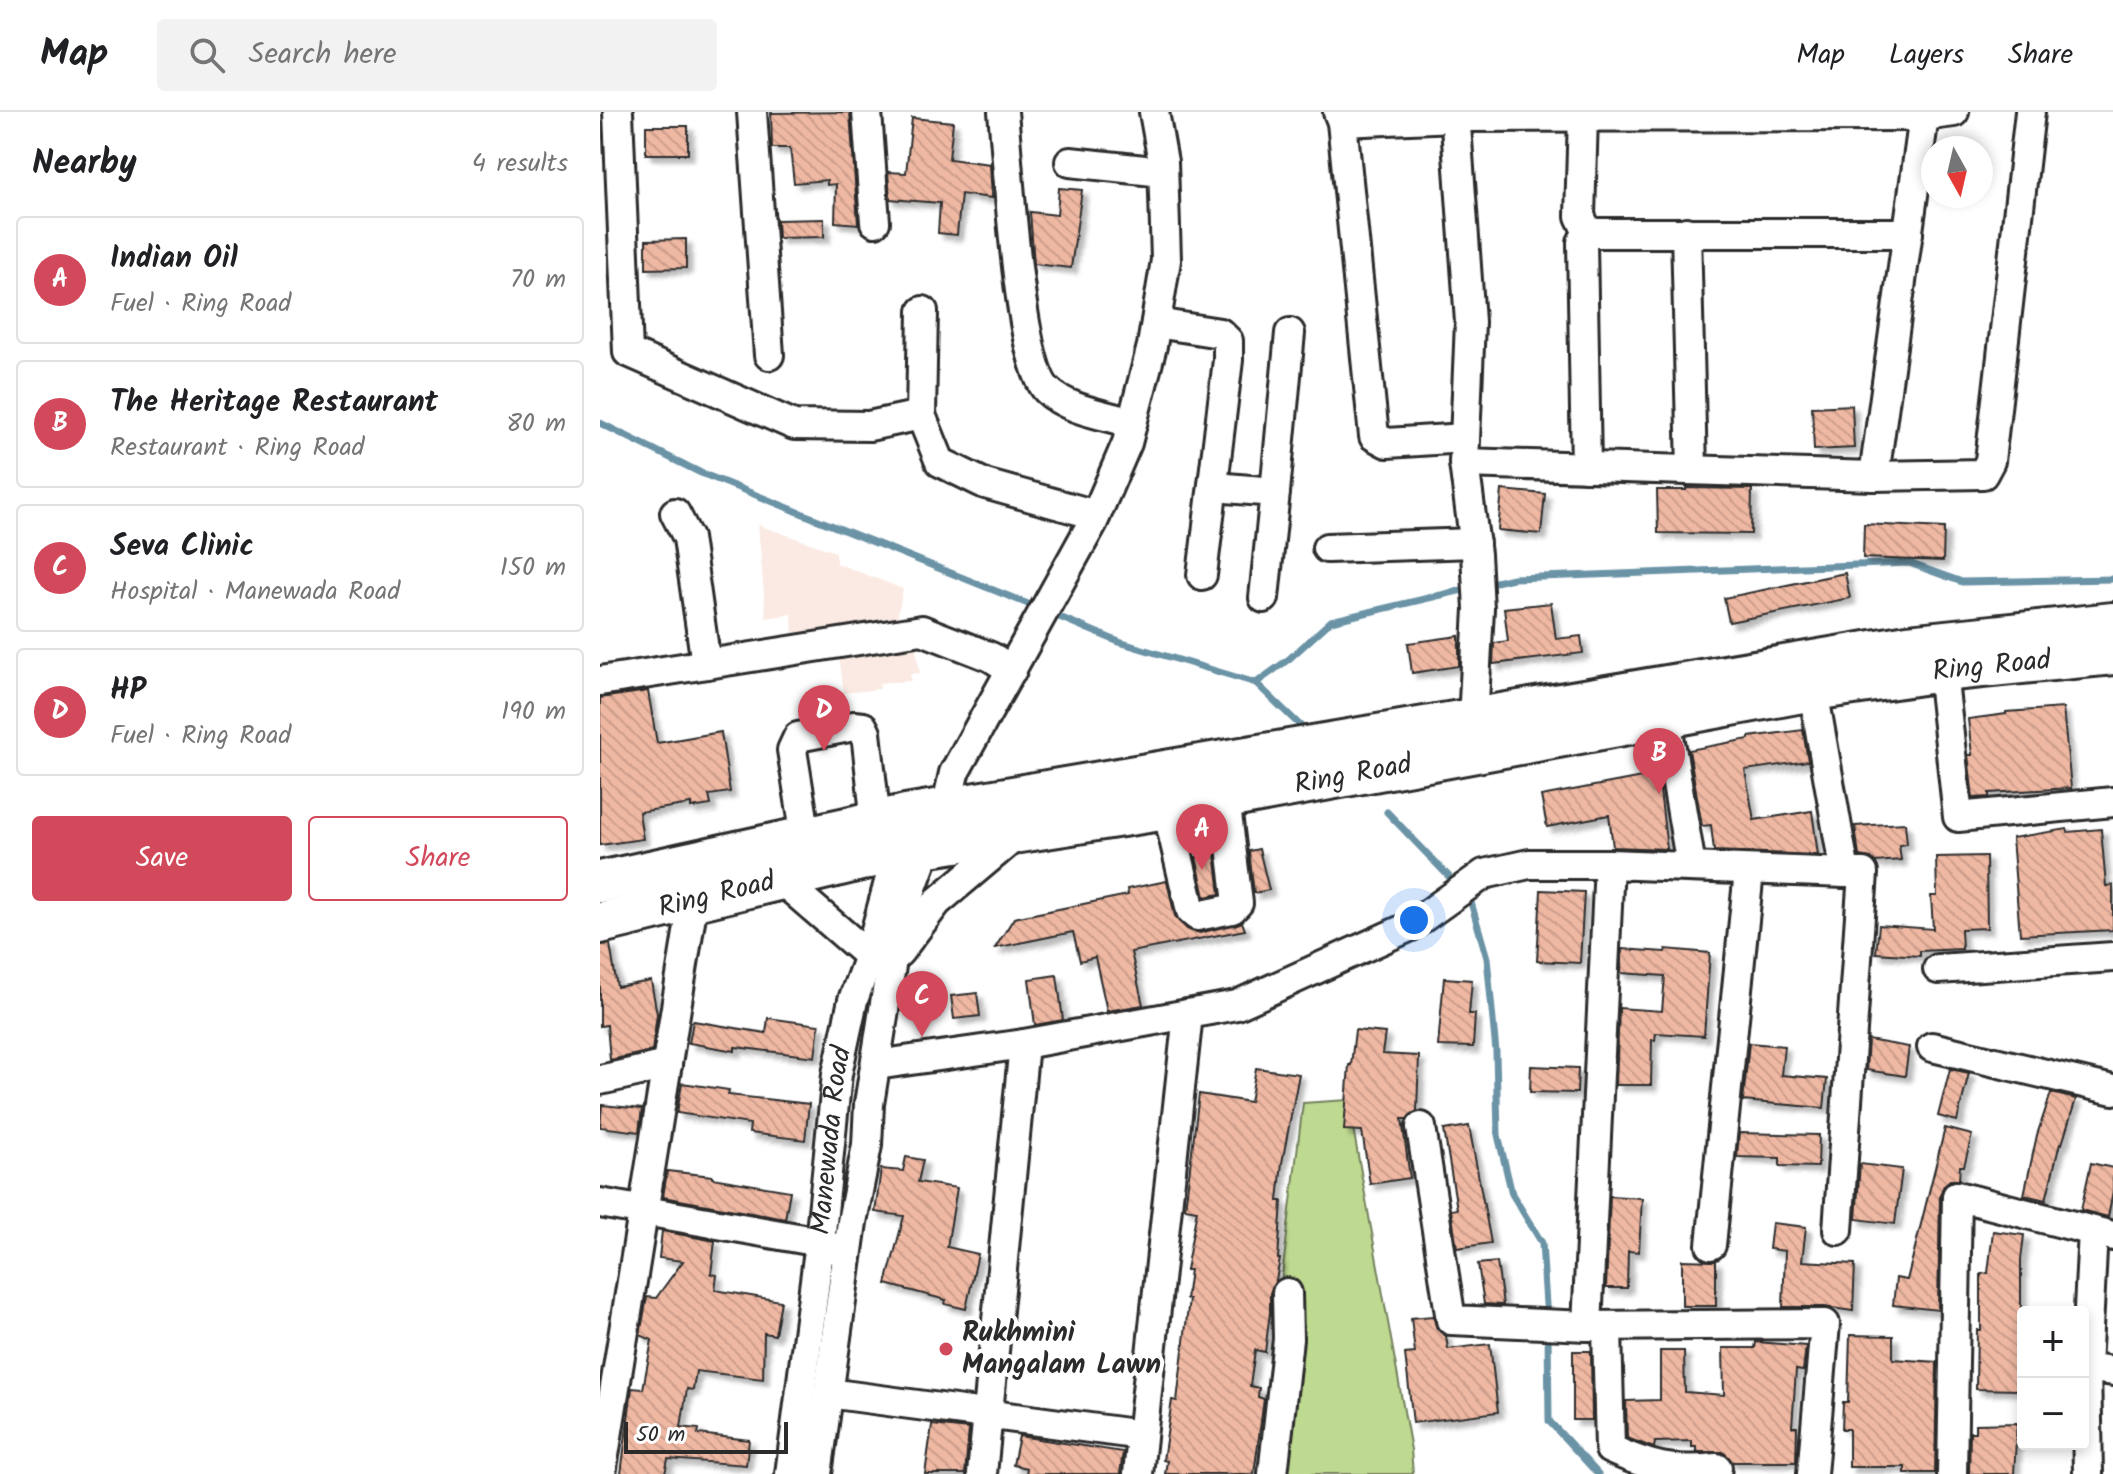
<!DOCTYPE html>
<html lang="en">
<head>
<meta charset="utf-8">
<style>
  body { margin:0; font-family:Kalam,sans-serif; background:#f2f2f2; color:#202124 }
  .controls { position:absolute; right:24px; bottom:24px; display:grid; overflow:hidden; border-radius:8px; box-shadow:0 4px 12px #0003 }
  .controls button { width:72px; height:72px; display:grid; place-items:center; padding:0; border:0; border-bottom:2px solid #e0e0e0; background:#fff; color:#202124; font:40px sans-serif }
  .compass { position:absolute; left:1321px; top:24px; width:72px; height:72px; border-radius:50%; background:#fff; box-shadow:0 4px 12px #0003; rotate:172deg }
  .scale { position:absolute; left:24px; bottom:20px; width:164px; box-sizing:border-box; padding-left:8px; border:4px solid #2b2b2b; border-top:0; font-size:22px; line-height:28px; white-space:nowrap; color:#2b2b2b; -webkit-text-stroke:6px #fff; paint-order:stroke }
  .you { position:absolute; left:814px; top:808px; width:28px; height:28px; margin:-20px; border:6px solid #fff; border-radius:50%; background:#1a73e8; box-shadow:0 0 0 12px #1a73e833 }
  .badge { display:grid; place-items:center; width:52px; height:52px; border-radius:50%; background:#d1495b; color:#fff; font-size:26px; font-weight:700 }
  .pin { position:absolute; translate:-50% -66px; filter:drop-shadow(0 2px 4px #0008) }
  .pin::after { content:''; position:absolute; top:42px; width:28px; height:24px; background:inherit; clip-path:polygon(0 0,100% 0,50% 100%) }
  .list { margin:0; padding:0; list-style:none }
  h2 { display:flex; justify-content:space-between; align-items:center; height:104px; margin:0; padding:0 32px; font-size:34px }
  h2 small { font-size:26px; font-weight:400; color:#757577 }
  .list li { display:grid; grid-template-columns:52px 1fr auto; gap:24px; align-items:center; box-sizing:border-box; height:128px; margin:0 16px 16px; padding:0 16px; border:2px solid #e0e0e0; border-radius:8px }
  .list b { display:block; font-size:30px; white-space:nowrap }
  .list p { margin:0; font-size:26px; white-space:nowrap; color:#757577 }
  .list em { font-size:26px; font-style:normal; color:#757577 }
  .actions { display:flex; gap:16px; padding:24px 32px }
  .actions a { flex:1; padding:18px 0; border:2px solid #d1495b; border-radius:8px; text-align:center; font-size:28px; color:#d1495b }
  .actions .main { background:#d1495b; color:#fff }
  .icon { flex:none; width:44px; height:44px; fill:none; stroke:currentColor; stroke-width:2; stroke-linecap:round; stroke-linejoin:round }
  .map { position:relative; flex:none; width:1513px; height:1362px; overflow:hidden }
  header { display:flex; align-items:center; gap:48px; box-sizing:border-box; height:112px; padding:0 40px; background:#fff; border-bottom:2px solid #e0e0e0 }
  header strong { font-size:38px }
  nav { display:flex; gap:44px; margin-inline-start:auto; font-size:28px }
  .search { width:560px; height:72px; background:#f2f2f2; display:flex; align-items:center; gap:20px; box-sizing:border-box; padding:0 28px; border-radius:8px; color:#757577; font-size:30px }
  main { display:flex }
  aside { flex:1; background:#fff }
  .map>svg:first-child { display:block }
  .built { fill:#faeae3 }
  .green { fill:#bed990; stroke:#74825e; stroke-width:2 }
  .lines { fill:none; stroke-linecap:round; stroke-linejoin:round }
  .stream { stroke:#6b93a6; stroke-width:7 }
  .building { fill:url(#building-back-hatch); stroke:#2b2b2b; stroke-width:2; filter:url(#shadow) }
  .minor-casing { stroke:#2b2b2b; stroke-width:34 }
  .highway-casing { stroke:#2b2b2b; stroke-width:46 }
  .minor { stroke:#fff; stroke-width:28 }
  .highway { stroke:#fff; stroke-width:40 }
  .poi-dot { fill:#d1495b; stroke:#fff; stroke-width:3 }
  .labels { text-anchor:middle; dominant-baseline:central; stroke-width:8; stroke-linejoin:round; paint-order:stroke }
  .street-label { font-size:28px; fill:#2b2b2b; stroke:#fff }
  .poi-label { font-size:28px; font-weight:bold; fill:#2b2b2b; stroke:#fff; text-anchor:start }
</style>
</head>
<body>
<header>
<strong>Map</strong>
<div class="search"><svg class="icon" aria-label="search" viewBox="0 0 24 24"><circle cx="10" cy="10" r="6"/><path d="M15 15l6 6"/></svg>Search here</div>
<nav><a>Map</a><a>Layers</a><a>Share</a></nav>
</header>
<main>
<aside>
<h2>Nearby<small>4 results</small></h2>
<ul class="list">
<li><span class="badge">A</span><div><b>Indian Oil</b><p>Fuel · Ring Road</p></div><em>70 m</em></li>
<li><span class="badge">B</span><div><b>The Heritage Restaurant</b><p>Restaurant · Ring Road</p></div><em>80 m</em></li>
<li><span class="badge">C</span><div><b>Seva Clinic</b><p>Hospital · Manewada Road</p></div><em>150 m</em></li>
<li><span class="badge">D</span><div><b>HP</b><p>Fuel · Ring Road</p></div><em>190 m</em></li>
</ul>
<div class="actions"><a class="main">Save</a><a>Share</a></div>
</aside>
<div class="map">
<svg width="1513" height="1362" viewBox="0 0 1513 1362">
  <defs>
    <pattern id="building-back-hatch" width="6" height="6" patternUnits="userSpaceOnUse" patternTransform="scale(2)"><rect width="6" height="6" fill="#efb8a3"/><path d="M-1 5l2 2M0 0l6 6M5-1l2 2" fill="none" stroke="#cd9e8c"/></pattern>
    <filter id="shadow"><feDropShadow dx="5.5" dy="5.5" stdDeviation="2" flood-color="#0004"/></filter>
  </defs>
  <rect width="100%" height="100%" fill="#fff"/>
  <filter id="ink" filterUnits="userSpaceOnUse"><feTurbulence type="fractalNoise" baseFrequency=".0125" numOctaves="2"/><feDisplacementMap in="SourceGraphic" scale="16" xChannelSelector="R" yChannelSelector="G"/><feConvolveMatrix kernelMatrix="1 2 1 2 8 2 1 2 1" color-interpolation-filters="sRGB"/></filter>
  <g filter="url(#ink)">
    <g class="built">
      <path d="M158 413 236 440V451L303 477 296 512 193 529 192 502 166 506Z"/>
      <path d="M314 525 320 561 310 562 311 569 279 571 280 577 244 581 238 537Z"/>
    </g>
    <path class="green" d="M748 988 811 1338 813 1362H658L703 991Z"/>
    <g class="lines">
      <g class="stream">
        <path d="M0 311 101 361 438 496"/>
        <path d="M883 473 913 466 1309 451 1362 470 1513 467"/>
        <path d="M450 501 519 530 656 571 689 547 731 509 871 476"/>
        <path d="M656 571 709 622"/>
        <path d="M787 700 858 774"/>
        <path d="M866 783 870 787 887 846 896 940 898 1023 912 1082 942 1131 947 1208"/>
        <path d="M948 1220 949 1309 998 1362"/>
      </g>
    </g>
    <g class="building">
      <path d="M250 0V1L258 112 235 110 236 72 227 73V68L194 71 190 36H172L171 1Z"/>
      <path d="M312 6 353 10 349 47 390 52 392 86 361 82 357 123 338 121 340 91 290 87 288 60 306 61Z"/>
      <rect x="46" y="14" width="42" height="28"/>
      <path d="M459 76 482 78 471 156 434 152 430 100 457 103Z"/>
      <path d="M224 107V125L178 126 177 108Z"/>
      <path d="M86 127V156L46 157V128Z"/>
      <path d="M1252 293 1254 336 1214 338 1212 295Z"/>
      <path d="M1086 376 1152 377 1151 422 1058 421 1057 378H1086Z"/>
      <path d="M902 378 945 382 941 422 898 418Z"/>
      <path d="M1264 412 1344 416 1343 449 1263 446Z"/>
      <path d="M1245 461 1250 486 1129 510 1124 486Z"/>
      <path d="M951 491 956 527 981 524 983 541 893 552 894 531 908 529 904 496Z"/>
      <path d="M859 524V554L812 561 808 531Z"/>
      <path d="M48 579 57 631 121 620 130 680 109 683 111 693 91 696V692L39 700 43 727 0 733V586Z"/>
      <path d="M1463 596 1471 676 1389 681V685L1373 686 1368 643H1372L1368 607 1406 602V600Z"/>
      <path d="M1203 618 1208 649 1145 658 1154 708 1212 699 1218 743 1114 739 1111 713 1102 714 1089 638 1149 627V625Z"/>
      <path d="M1058 662 1067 737 1013 735 1009 703 947 715 941 684Z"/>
      <path d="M1305 711 1307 732 1299 733 1301 748 1275 750 1271 746 1259 744 1255 714Z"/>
      <path d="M1467 717 1468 720 1501 717 1506 774 1513 773V818L1420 823 1412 726Z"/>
      <path d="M659 737 669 778 654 781 649 739Z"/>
      <path d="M615 741 620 782 605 785 596 745Z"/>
      <path d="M1386 744 1387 816 1361 817 1362 837 1320 839V844L1276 841 1279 813 1333 817 1331 784H1337L1336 745Z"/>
      <path d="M567 769 575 804 587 817 600 821 642 810 645 818 531 840 543 893 507 899 495 845 480 849 473 820 395 836 414 806 528 783 527 777Z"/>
      <path d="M941 778 984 780 980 851 937 849Z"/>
      <path d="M10 832 17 875 51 869 57 902 52 939 10 948 7 913 0 914V833Z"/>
      <path d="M1022 837 1065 840 1066 837 1110 841 1104 924 1056 921 1055 928H1052L1051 973H1016L1019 896 1062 899 1065 864 1021 861Z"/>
      <path d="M457 863 463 908 435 913 429 867Z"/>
      <path d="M844 866 872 868 869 902H875L873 935 838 934Z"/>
      <path d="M377 881 380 904 354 907 351 884Z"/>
      <path d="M168 906 219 913 215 945 135 935V939L89 931 93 909 166 921Z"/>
      <path d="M755 918 785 921 782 942 819 944 817 999 807 1007H802L810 1066 770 1072 762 1019 744 1018 749 953H751Z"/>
      <path d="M1268 928 1309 935 1305 964 1266 958Z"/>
      <path d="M1149 931 1184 934 1181 963 1227 967 1224 996 1143 989Z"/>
      <path d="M931 954 978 956 977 981 930 980Z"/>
      <path d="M656 956 699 962 682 1051 678 1089H682L678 1147H680L676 1168 670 1181V1200L665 1240 655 1238 650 1274 659 1276 658 1285 664 1287 654 1362H565L567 1349 563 1348 572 1288 577 1289 589 1187H586L590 1158H586L597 1098 585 1096 599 982 650 990Z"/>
      <path d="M1350 957 1369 961 1357 1009 1338 1004Z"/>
      <path d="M82 971 129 978 128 983 209 992 205 1028 149 1021 150 1012 77 1001Z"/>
      <path d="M1451 981 1476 987 1462 1032 1460 1031 1446 1088 1424 1083 1437 1023Z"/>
      <path d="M2 993 42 997 39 1020 0 1015Z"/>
      <path d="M869 1014 891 1131 857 1136 851 1098 857 1097 844 1018Z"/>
      <path d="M1345 1016 1372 1023 1364 1054H1360L1359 1068H1350L1344 1073 1340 1083 1338 1198 1293 1193 1296 1166 1307 1168Z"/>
      <path d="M1139 1021 1219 1023 1218 1055 1180 1054V1046L1137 1045Z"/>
      <path d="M306 1045 323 1048 318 1070 357 1076 347 1135 378 1142 366 1197 345 1192 346 1188 286 1172 304 1104 275 1100 281 1057 303 1059Z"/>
      <path d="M1491 1051 1513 1056V1080L1508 1105 1481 1098Z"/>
      <path d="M1260 1052 1302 1057 1295 1112 1256 1107Z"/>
      <path d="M67 1059 112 1064V1066L190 1079 185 1107 63 1085Z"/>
      <path d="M1010 1084 1042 1086 1039 1140 1028 1139 1027 1176H1006Z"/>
      <path d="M1172 1111 1206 1115 1202 1149 1255 1152 1253 1199 1225 1195H1183L1185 1139 1169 1137Z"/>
      <path d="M62 1119 115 1129 111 1162 117 1163 115 1178 181 1189 175 1223 164 1221 163 1267 96 1259 93 1278 87 1277 81 1315 99 1317 98 1322 149 1328 146 1353 68 1347 65 1362H21L32 1276 43 1277 52 1228 40 1223 47 1185 56 1186 83 1149 59 1146Z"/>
      <path d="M1393 1119 1424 1123 1421 1148V1213H1418L1417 1278 1376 1277 1377 1218H1381V1162L1388 1161Z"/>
      <path d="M1082 1148 1116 1149V1194H1082Z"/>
      <path d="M897 1150 903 1193 884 1192 878 1152Z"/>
      <path d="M833 1204 837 1217 846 1224 848 1237 890 1232 898 1300 813 1311 805 1242 815 1241 811 1206Z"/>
      <path d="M1250 1223 1293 1224V1247L1337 1250 1335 1361H1305V1355H1249V1317H1242L1243 1290H1248Z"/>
      <path d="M1156 1230 1206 1234 1203 1259 1196 1258 1192 1315H1197L1196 1350H1132L1123 1340H1097V1335H1092V1329L1055 1330 1054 1336 1027 1326 1026 1289 1060 1288V1239H1084L1085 1280 1124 1283 1123 1236H1155Z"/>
      <path d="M973 1239H991L992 1308H973Z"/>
      <path d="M1417 1311 1414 1362H1369L1370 1320H1375V1312Z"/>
      <path d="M332 1313 369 1317 365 1362H325Z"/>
      <path d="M419 1324 523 1340 520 1362H426L427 1356 413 1353Z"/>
    </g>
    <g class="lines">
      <g class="minor-casing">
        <g id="minor">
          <path d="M18 0 28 240 194 313 269 314 321 303 323 199"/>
          <path d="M152 0 169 243"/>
          <path d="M267 0 275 110"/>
          <path d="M403 0C408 49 418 249 447 278 467 298 506 303 532 311"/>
          <path d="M738 0 742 10 774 324 787 331 865 326"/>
          <path d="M855 0 870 210 864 351 1274 364 1324 4 1354 0"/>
          <path d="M983 4 980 104 988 121"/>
          <path d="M742 10 855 5 1324 4V0"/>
          <path d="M470 50 563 60"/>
          <path d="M1086 120 1092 358"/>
          <path d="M988 121H1308"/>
          <path d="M556 211 620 221 628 229V248L602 463"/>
          <path d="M321 303 340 350 385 372 496 403"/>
          <path d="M864 351 876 442 879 497 873 608"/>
          <path d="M986 355 982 130 988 121"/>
          <path d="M1274 364 1383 362 1390 349 1430 0"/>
          <path d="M614 375 675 380 664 486"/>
          <path d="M675 380 690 221"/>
          <path d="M75 401 88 426 106 552"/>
          <path d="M727 436 875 431"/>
          <path d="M1342 559 1358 705 1513 690"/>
          <path d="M0 569 322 518 391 545 412 558"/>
          <path d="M1213 578 1245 761H1263L1238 1118"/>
          <path d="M1066 606 1091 754"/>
          <path d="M567 697 591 799 597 804 632 797 638 791 625 686"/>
          <path d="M206 725 192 638 198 625 254 614 263 615 266 621 278 728"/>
          <path d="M1009 752 1245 761"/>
          <path d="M181 768 269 844"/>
          <path d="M299 840 337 790 419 721"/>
          <path d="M1338 857 1513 845"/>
          <path d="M1332 935 1513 978"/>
          <path d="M276 953 424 932 637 893 811 814 884 762 929 752H1009L987 1214 1225 1212 1212 1362"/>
          <path d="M0 968 67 953"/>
          <path d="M821 1015 851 1208 987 1214"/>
          <path d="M0 1091 220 1130 238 1138"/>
          <path d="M1111 1133 1149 759"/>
          <path d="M1007 1216 1010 1337C1050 1355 1073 1361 1117 1356"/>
          <path d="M1486 1255 1493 1119"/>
          <path d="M228 1281 542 1323"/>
          <path d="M1 1362 93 790"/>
          <path id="s1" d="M190 1362 220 1130 237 962 253 888 269 844 301 726"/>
          <path d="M217 1362 252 1110 267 1033 269 992 294 835 310 781 327 735 346 697 354 661 493 410 527 331 552 234 566 148 563 50 554 0"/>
          <path d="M382 1362 424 932"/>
          <path d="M538 1362 588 902"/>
          <path d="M673 1362 688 1227 687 1181"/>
          <path d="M1352 1362 1357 1084 1513 1124"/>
          <path d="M1488 1362 1486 1255 1513 1259"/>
        </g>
      </g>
      <g class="highway-casing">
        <g id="highway">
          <path d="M0 770 306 703 1308 533 1513 511"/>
          <path id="s2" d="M0 811 298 739 567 697 1213 578 1342 559 1513 542"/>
        </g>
      </g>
      <use href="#minor" class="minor"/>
      <use href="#highway" class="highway"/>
    </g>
  </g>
  <circle class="poi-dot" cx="346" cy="1237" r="8"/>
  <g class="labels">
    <g class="street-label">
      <text stroke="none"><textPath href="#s2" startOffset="1416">Ring Road</textPath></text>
      <text stroke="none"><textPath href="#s2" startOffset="768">Ring Road</textPath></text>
      <text stroke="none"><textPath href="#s2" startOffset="120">Ring Road</textPath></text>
      <text stroke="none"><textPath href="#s1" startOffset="336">Manewada Road</textPath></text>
    </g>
    <g class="poi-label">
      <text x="362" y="1221">Rukhmini<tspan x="362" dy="32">Mangalam Lawn</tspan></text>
    </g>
  </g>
</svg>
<div class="controls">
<button>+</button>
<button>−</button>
</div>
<svg class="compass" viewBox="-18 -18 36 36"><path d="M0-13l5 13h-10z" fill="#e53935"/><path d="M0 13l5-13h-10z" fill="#757577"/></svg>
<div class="scale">50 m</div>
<div class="you"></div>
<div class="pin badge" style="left:602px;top:758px">A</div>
<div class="pin badge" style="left:1059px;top:682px">B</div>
<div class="pin badge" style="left:322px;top:925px">C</div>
<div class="pin badge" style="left:224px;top:639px">D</div>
</div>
</main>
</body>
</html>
